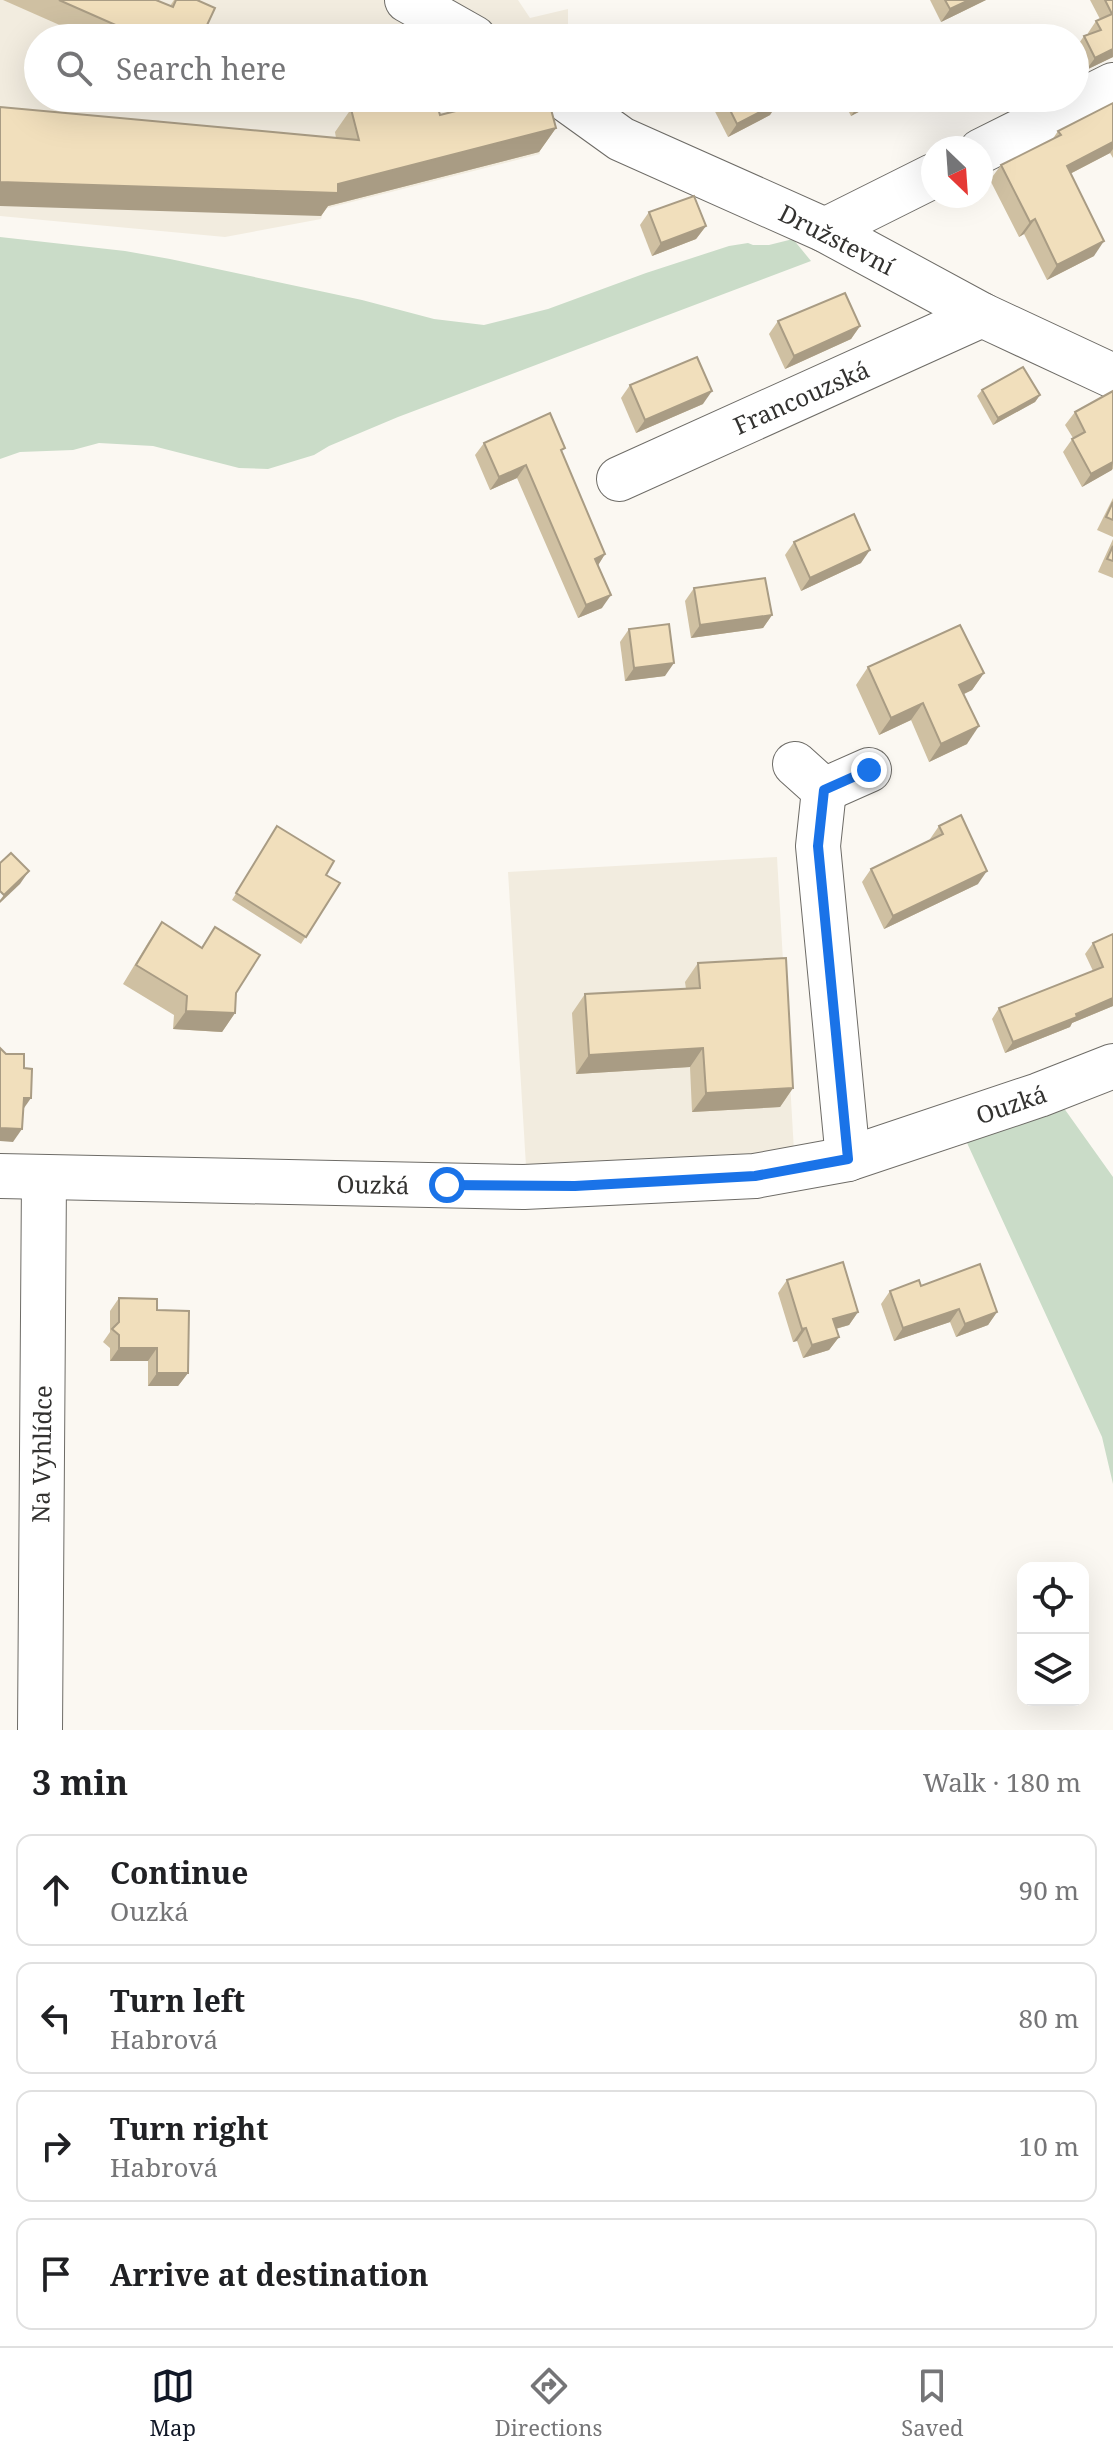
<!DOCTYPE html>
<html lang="en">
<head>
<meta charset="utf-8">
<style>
  body { margin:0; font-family:"Noto Serif",serif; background:#f6f6f6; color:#202124 }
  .controls { position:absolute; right:24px; bottom:24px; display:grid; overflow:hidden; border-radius:16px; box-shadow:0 8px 32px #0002 }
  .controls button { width:72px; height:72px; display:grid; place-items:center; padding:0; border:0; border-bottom:2px solid #e0e0e0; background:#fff; color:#202124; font:40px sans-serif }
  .compass { position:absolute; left:921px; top:136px; width:72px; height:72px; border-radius:50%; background:#fff; box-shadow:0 8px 32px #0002; rotate:155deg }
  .stop { position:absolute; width:24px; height:24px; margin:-18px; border:6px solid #1a73e8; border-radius:50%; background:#fff }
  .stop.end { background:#1a73e8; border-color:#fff; box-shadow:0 2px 8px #0008 }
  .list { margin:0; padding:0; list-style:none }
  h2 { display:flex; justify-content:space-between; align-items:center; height:104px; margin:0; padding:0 32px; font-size:34px }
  h2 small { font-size:26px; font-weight:400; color:#757577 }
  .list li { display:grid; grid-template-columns:52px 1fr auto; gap:24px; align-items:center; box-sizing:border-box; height:112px; margin:0 16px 16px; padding:0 16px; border:2px solid #e0e0e0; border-radius:16px }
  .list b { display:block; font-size:30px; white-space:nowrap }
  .list p { margin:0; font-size:26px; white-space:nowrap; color:#757577 }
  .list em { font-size:26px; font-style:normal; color:#757577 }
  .icon { flex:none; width:44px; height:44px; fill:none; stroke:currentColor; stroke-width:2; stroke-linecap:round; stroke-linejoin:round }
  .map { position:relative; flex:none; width:1113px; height:1730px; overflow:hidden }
  .search { position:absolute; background:#fff; box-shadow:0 8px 32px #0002; left:24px; right:24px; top:24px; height:88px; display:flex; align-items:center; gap:20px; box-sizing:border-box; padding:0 28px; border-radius:44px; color:#757577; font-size:30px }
  .sheet { height:616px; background:#fff }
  nav { display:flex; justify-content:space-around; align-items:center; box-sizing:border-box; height:112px; border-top:2px solid #e0e0e0; background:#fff; font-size:22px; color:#757577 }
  nav a { display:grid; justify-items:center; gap:4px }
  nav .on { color:#111827 }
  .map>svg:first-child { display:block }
  .built { fill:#f2ecdf }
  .green { fill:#cadcc8 }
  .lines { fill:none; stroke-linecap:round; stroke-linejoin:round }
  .minor-casing { stroke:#6e6c67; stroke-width:46 }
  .minor { stroke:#fff; stroke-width:44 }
  .wall { fill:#cfc0a2 }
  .shaded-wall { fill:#a99c84 }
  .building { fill:#f1dfbc; stroke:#a99c84; stroke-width:2 }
  .route { stroke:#1a73e8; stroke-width:10 }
  .labels { text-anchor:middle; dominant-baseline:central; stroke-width:7; stroke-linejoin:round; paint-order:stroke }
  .street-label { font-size:24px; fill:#333230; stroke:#fff }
</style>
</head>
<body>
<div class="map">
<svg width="1113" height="1730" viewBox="0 0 1113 1730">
  <rect width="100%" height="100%" fill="#fbf8f2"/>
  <g class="built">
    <path d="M0 0H518L530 18 568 9V38H38V98H527L540 154 324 209 321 219 225 237 0 216Z"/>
    <path d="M777 857 794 1151 526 1166 508 872Z"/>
  </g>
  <g class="green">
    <path d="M0 237 125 251 170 259 362 300 434 319 484 325 548 309 646 273 729 246 748 243 753 245H769L793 239 811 261 398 417 329 446 314 455 268 469 239 468 153 446 99 443 73 450 20 452 0 459Z"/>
    <path d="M1056 1097 1113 1177V1484L1102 1437 962 1132Z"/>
  </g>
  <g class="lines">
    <g class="minor-casing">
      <g id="minor">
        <path d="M407 0 474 38"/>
        <path d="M564 98 621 139 825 230 982 315 1113 376"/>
        <path d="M981 151 1113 85"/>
        <path d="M825 230 933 176"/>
        <path d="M619 479 982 315"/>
        <path d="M795 764 824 790 818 846 848 1159"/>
        <path d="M824 790 869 770"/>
        <path d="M0 1176 524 1187 755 1176 848 1159 1039 1095 1113 1066"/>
        <path d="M40 1730 44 1178"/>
      </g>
    </g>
    <use href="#minor" class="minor"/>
  </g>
  <g class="wall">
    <path d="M3 0H156L170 6 174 0H197L201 38H89Z"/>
    <path d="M930 0H986L941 22Z"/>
    <path d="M1090 0H1113V57L1086 70 1075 49 1084 36 1088 35V33L1096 21 1100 19Z"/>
    <path d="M708 98H777L770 115 728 137Z"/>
    <path d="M842 98H885L851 116Z"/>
    <path d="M1113 103V158L1110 153 1070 174 1094 256 1047 280 1024 234 1019 237 990 180 1001 165 1052 140 1058 131Z"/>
    <path d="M351 109 440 115 556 128 539 152 328 206 321 216 336 138 335 132Z"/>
    <path d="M649 212 706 226 696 239 652 256 640 225Z"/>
    <path d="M778 321 860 326 851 339 785 369 769 334Z"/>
    <path d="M630 385 703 404 636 433 621 398Z"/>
    <path d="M982 390 1040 395 1035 402 993 425 977 396Z"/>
    <path d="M1113 391V469L1082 487 1063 452 1073 438 1065 425 1075 412Z"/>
    <path d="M484 443 562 453 605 554 598 565 602 608 578 618 517 478 490 490 475 455Z"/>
    <path d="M1113 498V537L1097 530Z"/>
    <path d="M1113 539V578L1098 572Z"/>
    <path d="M794 542 861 563 801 591 785 555Z"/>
    <path d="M694 588 772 615 763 628 691 638 685 601Z"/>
    <path d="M629 629 665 676 625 681 620 642Z"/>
    <path d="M868 667 984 673 972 690 964 694 967 744 929 762 911 720 879 735 856 685Z"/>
    <path d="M939 826 978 884 884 929 862 882 871 869 931 840 930 839Z"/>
    <path d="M273 832 326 875 340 883 301 944 232 900Z"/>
    <path d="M162 922 201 948 215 927 236 993 235 1013 222 1032 173 1029 174 1015 123 984 149 941Z"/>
    <path d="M1113 934V1006L1072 1023 1070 1027 1005 1053 992 1019 999 1008 1093 971 1085 954 1093 943Z"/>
    <path d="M698 963 793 1088 780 1107 692 1112 690 1067 576 1074 572 1013 585 994 686 989 685 982Z"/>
    <path d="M787 1280 858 1312 849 1325 836 1329 839 1337 829 1350 803 1358 797 1341 793 1342 778 1293Z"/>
    <path d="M921 1286 997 1312 988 1325 956 1337 950 1322 894 1341 881 1304 890 1291Z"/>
    <path d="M119 1298 157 1310 188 1373 178 1386H148V1361H110V1348L103 1342 110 1332V1311Z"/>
  </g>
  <g class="shaded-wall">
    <path d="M969 0H986L941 22 950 9Z"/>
    <path d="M1113 49V57L1086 70 1095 58Z"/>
    <path d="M870 98H885L851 116 860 103Z"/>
    <path d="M779 102 770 115 728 137 737 124Z"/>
    <path d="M556 128 539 152 328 206 321 216 0 206V182L338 184Z"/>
    <path d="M1113 142V149L1110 153 1056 181 1067 166Z"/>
    <path d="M1035 219 1024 234 1019 237 1030 222Z"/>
    <path d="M706 226 696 239 652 256 661 243Z"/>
    <path d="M1104 241 1094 256 1047 280 1057 265Z"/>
    <path d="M860 326 851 339 785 369 794 356Z"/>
    <path d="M712 391 703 404 636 433 645 420Z"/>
    <path d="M1040 395 1035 402 993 425 998 418Z"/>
    <path d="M1113 462 1112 470 1082 487 1091 474Z"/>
    <path d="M526 465 517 478 490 490 499 477Z"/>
    <path d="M870 550 861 563 801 591 810 578Z"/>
    <path d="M605 554 597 567 595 559Z"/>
    <path d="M611 595 602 608 578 618 586 605Z"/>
    <path d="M772 615 763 628 691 638 700 625Z"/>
    <path d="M674 663 665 676 625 681 634 668Z"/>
    <path d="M984 673 972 690 947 702 959 685Z"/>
    <path d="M923 703 911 720 879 735 891 718Z"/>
    <path d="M979 726 967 744 929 762 941 744Z"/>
    <path d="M29 871 20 884 0 903V900L4 895Z"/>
    <path d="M987 871 978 884 884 929 893 916Z"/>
    <path d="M1113 998V1006L1072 1023 1070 1027 1005 1053 1013 1042Z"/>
    <path d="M186 1011 235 1013 222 1032 173 1029Z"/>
    <path d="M703 1048 690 1067 576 1074 589 1055Z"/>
    <path d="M793 1088 780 1107 692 1112 706 1093Z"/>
    <path d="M24 1098H31L22 1111Z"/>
    <path d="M0 1128 22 1129 13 1142 0 1141Z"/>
    <path d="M959 1309 950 1322 894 1341 903 1328Z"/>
    <path d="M858 1312 849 1325 824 1332 833 1319Z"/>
    <path d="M997 1312 988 1325 956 1337 965 1324Z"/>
    <path d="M806 1328 797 1341 793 1342 802 1329Z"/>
    <path d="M839 1337 829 1350 803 1358 812 1345Z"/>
    <path d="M119 1348H157L148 1361H110Z"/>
    <path d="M157 1373H188L178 1386H148Z"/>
  </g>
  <g class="building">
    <path d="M59 0H156L173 7 176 0H197L215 8 201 38H145Z"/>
    <path d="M945 0H969L950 9Z"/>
    <path d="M1105 0H1113V49L1095 58 1084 36 1101 30 1096 21 1112 14Z"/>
    <path d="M883 31 886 38H870Z"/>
    <path d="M394 98H435L440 115 507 98H548L556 128 338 184V193L0 182V107L359 140 351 109Z"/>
    <path d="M724 98H777L779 102 737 124Z"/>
    <path d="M858 98H870L860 103Z"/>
    <path d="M1113 103V142L1067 166 1104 241 1057 265 1035 219 1030 222 1001 165 1061 135 1058 131Z"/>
    <path d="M694 196 706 226 661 243 649 212Z"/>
    <path d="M845 293 860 326 794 356 778 321Z"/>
    <path d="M697 357 712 391 645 420 630 385Z"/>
    <path d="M1023 367 1040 395 998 418 982 390Z"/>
    <path d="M1113 391V462L1091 474 1072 439 1085 432 1075 412Z"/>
    <path d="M550 413 565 448 561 450 605 554 595 559 611 595 586 605 526 465 499 477 484 443Z"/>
    <path d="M1113 502V520L1106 517Z"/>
    <path d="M854 514 870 550 810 578 794 542Z"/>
    <path d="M1113 546V561L1107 559Z"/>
    <path d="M765 578 772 615 700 625 694 588Z"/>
    <path d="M669 624 674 663 634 668 629 629Z"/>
    <path d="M960 625 984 673 959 685 979 726 941 744 923 703 891 718 868 667Z"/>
    <path d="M961 815 987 871 893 916 871 869 943 834 939 826Z"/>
    <path d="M277 826 334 861 326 875 340 883 306 937 236 893Z"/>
    <path d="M11 853 29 871 4 895 0 891V863Z"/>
    <path d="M162 922 202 948 215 927 260 955 236 993 235 1013 186 1011 187 996 136 965Z"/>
    <path d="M1113 934V998L1076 1014 1077 1017 1013 1042 999 1008 1103 967 1093 943Z"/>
    <path d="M786 958 793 1088 706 1093 703 1048 589 1055 585 994 700 988 698 963Z"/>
    <path d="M0 1048 6 1054H24V1068L32 1069 31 1098H24L22 1129 0 1128Z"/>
    <path d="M843 1262 858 1312 833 1319 839 1337 812 1345 806 1328 802 1329 787 1280Z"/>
    <path d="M980 1264 997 1312 965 1324 959 1309 903 1328 890 1291 919 1280 921 1286Z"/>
    <path d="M119 1298 157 1299V1310L189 1311 188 1373H157V1348H119V1335L112 1329 119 1322Z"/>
  </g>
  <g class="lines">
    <path class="route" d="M447 1185 575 1186 755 1176 848 1159 818 846 824 790 869 770"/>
  </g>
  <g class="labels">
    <g class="street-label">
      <text transform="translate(837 239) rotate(27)">Družstevní</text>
      <text transform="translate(801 397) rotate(-24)">Francouzská</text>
      <text transform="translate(1011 1104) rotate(-19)">Ouzká</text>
      <text transform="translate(373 1184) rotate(1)">Ouzká</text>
      <text transform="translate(41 1454) rotate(-89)">Na Vyhlídce</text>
    </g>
  </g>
</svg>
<div class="controls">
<button><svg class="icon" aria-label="locate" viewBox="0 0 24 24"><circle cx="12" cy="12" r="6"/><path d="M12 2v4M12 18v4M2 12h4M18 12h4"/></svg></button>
<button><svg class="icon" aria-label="layers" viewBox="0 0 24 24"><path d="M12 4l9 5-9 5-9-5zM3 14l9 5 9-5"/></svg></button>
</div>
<svg class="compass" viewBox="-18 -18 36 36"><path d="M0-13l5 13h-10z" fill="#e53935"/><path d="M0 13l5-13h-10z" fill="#757577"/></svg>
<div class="stop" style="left:447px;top:1185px"></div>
<div class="stop end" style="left:869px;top:770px"></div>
<div class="search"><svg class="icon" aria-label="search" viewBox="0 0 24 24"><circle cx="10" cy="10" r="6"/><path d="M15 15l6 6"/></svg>Search here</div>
</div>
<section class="sheet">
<h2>3 min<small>Walk · 180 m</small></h2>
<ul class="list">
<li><svg class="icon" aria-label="ahead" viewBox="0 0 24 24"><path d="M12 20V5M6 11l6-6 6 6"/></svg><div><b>Continue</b><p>Ouzká</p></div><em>90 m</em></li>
<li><svg class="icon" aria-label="left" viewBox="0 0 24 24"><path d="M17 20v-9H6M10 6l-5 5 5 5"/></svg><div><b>Turn left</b><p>Habrová</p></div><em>80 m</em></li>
<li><svg class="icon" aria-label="right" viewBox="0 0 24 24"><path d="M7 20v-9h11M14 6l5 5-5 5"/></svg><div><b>Turn right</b><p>Habrová</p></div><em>10 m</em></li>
<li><svg class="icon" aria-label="arrive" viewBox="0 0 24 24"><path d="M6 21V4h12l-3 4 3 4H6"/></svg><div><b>Arrive at destination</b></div></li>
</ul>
</section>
<nav>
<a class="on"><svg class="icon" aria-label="map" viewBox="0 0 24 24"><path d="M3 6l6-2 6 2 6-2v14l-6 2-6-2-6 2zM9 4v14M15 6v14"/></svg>Map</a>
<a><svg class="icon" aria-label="directions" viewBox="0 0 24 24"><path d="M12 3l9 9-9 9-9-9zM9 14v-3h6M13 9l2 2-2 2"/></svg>Directions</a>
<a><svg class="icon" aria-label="saved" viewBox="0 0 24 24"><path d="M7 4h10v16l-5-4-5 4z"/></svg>Saved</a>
</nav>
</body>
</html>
